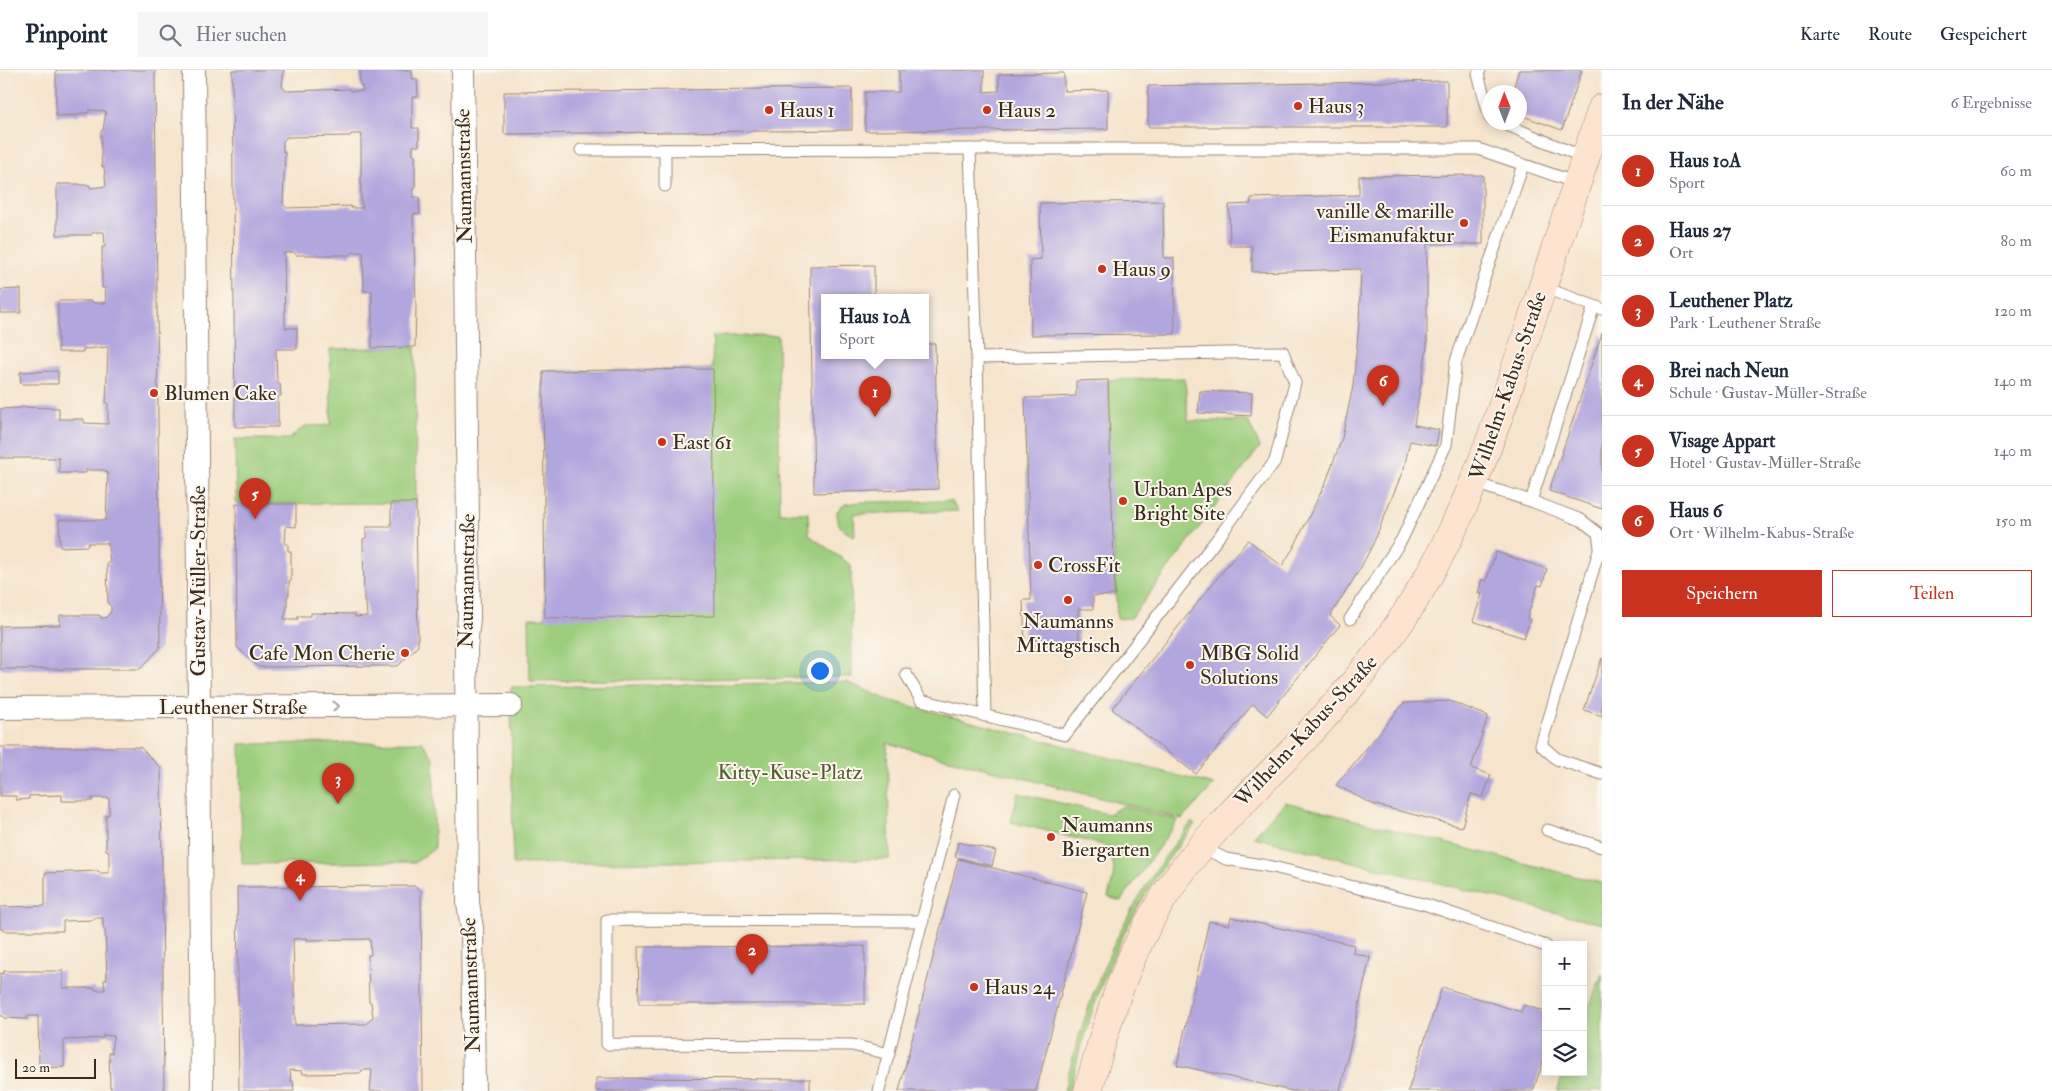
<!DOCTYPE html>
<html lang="de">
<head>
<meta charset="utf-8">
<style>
  body { margin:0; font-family:"IM FELL Double Pica",serif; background:#f6f6f7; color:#1f2937 }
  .controls { position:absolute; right:15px; bottom:15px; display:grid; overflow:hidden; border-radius:0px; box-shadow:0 2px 12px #0003 }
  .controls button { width:45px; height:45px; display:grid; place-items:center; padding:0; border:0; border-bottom:1px solid #e0e1e3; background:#fff; color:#1f2937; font:25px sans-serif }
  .compass { position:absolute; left:1482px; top:15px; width:45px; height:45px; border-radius:50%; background:#fff; box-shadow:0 2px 12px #0003; rotate:359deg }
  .scale { position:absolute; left:15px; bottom:12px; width:81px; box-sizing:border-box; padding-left:5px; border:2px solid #3b2a1e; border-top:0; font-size:14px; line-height:18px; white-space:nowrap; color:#3b2a1e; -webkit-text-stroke:4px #fbf7ec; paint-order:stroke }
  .you { position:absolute; left:819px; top:600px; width:18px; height:18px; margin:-12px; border:4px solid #fff; border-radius:50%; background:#1a73e8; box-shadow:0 0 0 8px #1a73e833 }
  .badge { display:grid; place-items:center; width:32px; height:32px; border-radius:50%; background:#c8321e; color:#fff; font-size:16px; font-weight:700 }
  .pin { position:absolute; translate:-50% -41px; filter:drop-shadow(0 1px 2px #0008) }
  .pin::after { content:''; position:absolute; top:26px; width:18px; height:15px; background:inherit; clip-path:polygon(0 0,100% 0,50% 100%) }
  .popup { position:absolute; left:821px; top:224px; width:108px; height:65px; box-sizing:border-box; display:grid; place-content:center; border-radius:0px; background:#fff; filter:drop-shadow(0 1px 4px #0005); font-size:16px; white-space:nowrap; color:#747a83 }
  .popup b { font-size:19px; color:#1f2937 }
  .popup::after { content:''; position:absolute; left:50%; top:100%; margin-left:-10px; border:10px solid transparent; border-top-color:#fff }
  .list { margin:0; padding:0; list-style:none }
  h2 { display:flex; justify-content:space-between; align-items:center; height:65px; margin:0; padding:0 20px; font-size:21px }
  h2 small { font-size:16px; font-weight:400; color:#747a83 }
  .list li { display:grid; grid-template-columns:32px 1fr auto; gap:15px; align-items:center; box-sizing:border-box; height:70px; padding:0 20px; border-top:1px solid #e0e1e3 }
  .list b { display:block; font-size:19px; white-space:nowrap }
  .list p { margin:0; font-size:16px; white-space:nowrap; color:#747a83 }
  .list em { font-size:16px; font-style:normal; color:#747a83 }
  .actions { display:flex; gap:10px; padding:15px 20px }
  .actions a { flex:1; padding:11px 0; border:1px solid #c8321e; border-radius:0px; text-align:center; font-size:18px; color:#c8321e }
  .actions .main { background:#c8321e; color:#fff }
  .icon { flex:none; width:28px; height:28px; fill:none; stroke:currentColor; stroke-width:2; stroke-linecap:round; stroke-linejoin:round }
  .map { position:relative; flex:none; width:1602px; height:1021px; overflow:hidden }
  header { display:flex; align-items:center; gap:30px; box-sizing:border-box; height:70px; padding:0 25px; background:#fff; border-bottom:1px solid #e0e1e3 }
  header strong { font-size:24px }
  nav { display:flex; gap:28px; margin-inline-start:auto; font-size:18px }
  .search { width:350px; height:45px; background:#f6f6f7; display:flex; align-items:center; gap:12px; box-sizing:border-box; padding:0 18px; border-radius:0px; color:#747a83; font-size:19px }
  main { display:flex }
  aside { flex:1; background:#fff }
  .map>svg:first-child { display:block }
  .green { fill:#9dce7d; stroke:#6c7c4e }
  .building { fill:#b2a6de; fill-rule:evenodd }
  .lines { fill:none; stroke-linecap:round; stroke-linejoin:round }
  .lane-casing { stroke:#988775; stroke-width:13 }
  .street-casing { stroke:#988775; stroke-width:24 }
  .secondary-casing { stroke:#988775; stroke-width:29 }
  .lane { stroke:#fff; stroke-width:11 }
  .street { stroke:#fff; stroke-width:22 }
  .secondary { stroke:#fde4d1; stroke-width:28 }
  .oneway { stroke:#a79f9a }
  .poi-dot { fill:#c8321e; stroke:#fbf7ec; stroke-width:2 }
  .labels { text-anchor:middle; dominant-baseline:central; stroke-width:4; stroke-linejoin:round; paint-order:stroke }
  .poi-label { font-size:21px; fill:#3b2a1e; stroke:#fbf7ec; text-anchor:start }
  .street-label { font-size:21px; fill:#3b2a1e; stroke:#fbf7ec }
  .park-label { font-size:21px; fill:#585b3a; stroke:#fbf7ec }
</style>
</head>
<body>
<header>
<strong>Pinpoint</strong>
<div class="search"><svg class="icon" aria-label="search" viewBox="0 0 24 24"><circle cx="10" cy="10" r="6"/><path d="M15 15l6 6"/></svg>Hier suchen</div>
<nav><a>Karte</a><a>Route</a><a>Gespeichert</a></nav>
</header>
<main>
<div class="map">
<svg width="1602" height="1021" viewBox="0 0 1602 1021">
  <rect width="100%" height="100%" fill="#fbf7ec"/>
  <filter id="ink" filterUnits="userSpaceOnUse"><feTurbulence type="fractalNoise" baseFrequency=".02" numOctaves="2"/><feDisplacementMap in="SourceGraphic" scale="10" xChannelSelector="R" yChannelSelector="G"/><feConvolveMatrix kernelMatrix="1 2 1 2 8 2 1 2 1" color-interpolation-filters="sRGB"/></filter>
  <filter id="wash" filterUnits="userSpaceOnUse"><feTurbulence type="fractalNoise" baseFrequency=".0096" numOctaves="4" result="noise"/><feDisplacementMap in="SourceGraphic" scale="20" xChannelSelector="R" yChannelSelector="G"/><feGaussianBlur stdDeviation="1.12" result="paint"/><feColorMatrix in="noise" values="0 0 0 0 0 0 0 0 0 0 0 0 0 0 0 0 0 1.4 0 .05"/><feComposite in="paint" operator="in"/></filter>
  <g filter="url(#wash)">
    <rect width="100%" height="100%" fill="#f6e4cc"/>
    <g class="green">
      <path d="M713 266H778L780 443H808L809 465 851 495 852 607 530 611 529 548H545L543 301 712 299Z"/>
      <path d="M415 277 416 433 236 434 235 369H289L305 356 331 355 330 279Z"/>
      <path d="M1185 308 1188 351H1248L1260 377 1131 548 1117 549 1112 442 1028 444 1026 361 1109 358 1108 310Z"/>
      <path d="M951 431 958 441 854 444 855 466C841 461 837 455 837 441L845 434 862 432Z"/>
      <path d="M847 612 888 630 1214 715 1182 749 887 673 890 789 513 794 511 617Z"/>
      <path d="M422 672 434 688V779L416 792 242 794 240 674Z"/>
      <path d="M1018 723 1108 744 1123 736 1178 750 1121 831 1108 827C1114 805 1119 794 1103 775L1011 752Z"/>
      <path d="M1285 732 1602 813V854L1253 767Z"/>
      <path d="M1192 752 1195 755C1127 836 1095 919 1069 1021H1064C1090 918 1123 835 1192 752Z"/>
      <path d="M1602 904V1021H1557L1564 1002H1583V953Z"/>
    </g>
    <g id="blocks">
      <g class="building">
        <path d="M56 0H155L160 578 140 599H0V556L60 555V545H99L101 548H105L111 542V536L108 534 107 493H110L108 473H88V476L60 477 59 450H106L108 403 104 400H86V403H59V388H0V339L20 338 22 337 59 338V349H84V353L108 354V333H106L108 277 83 279V282H58V231H92L94 233H106L105 218H102V177H105L104 162H94L91 165H57V114H80V115H90V118L106 116 104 97H102L101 79V61L103 60 106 41 89 40V43H80L79 45 56 46Z"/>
        <path d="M232 0H284L282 16 286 21 350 19V21H363L362 16H360V0H412V9H417L418 27H412V58H419V76H413V85H415V118H413V127H419L420 144H413L416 236 415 277 372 278V221H364L363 182H353L350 185H296L294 182 284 183 285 258H297V279H276L277 313H280L281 326H278V357H235ZM351 64H362L361 72V132L363 138H351V136L287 138 283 134 285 81 283 82V71L287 67 350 66Z"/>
        <path d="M899 0H984V22L999 21V4L1064 3V21L1108 20V59L865 61V22H899Z"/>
        <path d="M1519 0H1582L1562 60 1520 45V22H1512Z"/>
        <path d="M1447 11V57H1148V16Z"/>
        <path d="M852 18V60L504 64V22Z"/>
        <path d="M1483 105V174H1427V277L1414 355 1439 360 1436 376 1410 371 1404 398 1373 474 1360 499 1330 546 1340 555 1267 646 1253 634 1196 704 1112 639 1248 470 1282 496 1294 477 1326 412 1342 368 1353 316 1359 253 1361 199 1252 202V176H1230L1229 135 1251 134V128L1359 125V106Z"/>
        <path d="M1163 131 1164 188H1174L1175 264 1031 265 1030 190 1041 189 1040 133Z"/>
        <path d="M874 195V228H825V286H925V274H935L938 419 814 423 810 196Z"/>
        <path d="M21 219V243H0V220Z"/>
        <path d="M1602 263V439L1549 421Z"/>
        <path d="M713 299 715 546 545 548 543 301Z"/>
        <path d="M58 301V314H21L20 302Z"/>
        <path d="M1108 310 1115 525 1093 526V539H1078L1079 574 1025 575 1023 530H1031L1025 328 1076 326V311Z"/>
        <path d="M1200 321 1252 323 1251 346 1198 343Z"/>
        <path d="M391 433H416L418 576 398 596 258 597 237 577 236 434H296V457L286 456 285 474H288V481H291V511H289V525L287 527V538L284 549H298V546H311V543L355 544V547L367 546 366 532H364L363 469 366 468V457H391Z"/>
        <path d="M1496 482 1547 499 1542 516 1538 515 1527 548 1530 550 1524 568 1473 551 1482 524 1478 523 1482 509 1486 511Z"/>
        <path d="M1602 588V646L1584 640Z"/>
        <path d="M1450 631 1488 646 1471 698 1491 705 1483 727 1471 724 1462 757 1372 734 1336 715 1404 633Z"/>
        <path d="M0 677H140L161 698 164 1021H111V1017H110L109 983H112V972L114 966 103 965V968L88 969 64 970V997L39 998 38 946H27V949L4 948 3 946H0V903L3 904 4 901H63V918H95V920H105L104 910 107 909 105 859H103V848H94V850L63 851V861H3V859H0V837L45 836V803L99 801V803H109V781L106 780V745H109V728H92V731H62V725L29 726V729L16 730V726H0Z"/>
        <path d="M958 772 996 781 992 796 955 787Z"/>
        <path d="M958 789 1087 822 1036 1021H899Z"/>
        <path d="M415 816 421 821 423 1021H370L372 1000H362L361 1003 303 1004 302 1001 290 1000 291 1011H293L294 1021H239L237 817ZM307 868V870L370 869 371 885H368L369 932H371L373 947 366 954 295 955 293 869Z"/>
        <path d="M1231 847 1354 875 1353 883 1370 887 1340 1021H1292L1177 995 1209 851 1229 855Z"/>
        <path d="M865 876V934H639L638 877Z"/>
        <path d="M1442 917 1521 942 1524 935 1546 942V983L1533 1021H1408Z"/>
        <path d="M596 1008 810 1009V1021H596Z"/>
      </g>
    </g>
  </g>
  <g filter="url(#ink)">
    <use href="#blocks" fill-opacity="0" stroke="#988775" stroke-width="1"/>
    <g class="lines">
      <g class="lane-casing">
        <g id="lane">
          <path d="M1480 0 1478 4 1490 48"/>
          <path d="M1500 52 1585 88"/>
          <path d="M581 80 970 79"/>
          <path d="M665 80V116"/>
          <path d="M1542 217 1594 236"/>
          <path d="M1602 239 1594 236 1531 431 1581 450 1598 463 1600 477 1541 675 1557 689 1602 704"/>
          <path d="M1474 413 1531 431"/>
          <path d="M1350 549 1402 469 1446 375 1456 291 1523 95"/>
          <path d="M906 604 921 630 1065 665 1221 464 1275 391 1295 313 1283 282 977 288"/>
          <path d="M985 646 977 288 970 79H1478L1577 113"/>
          <path d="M1547 760 1602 777"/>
          <path d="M1201 777 1226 789 1273 797 1427 835 1546 876"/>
          <path d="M889 984 852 975 607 974V850L923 851"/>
          <path d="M879 1021 954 725"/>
        </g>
      </g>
      <g class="street-casing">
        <g id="street">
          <path d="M194 0 202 1021"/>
          <path d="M463 0 469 548 466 578 468 833 472 858 474 1021"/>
          <path d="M0 638 511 635"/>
        </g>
      </g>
      <g class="secondary-casing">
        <path id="secondary" d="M1088 1021C1107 951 1127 883 1167 822 1204 766 1253 722 1299 674 1341 630 1380 585 1412 534 1465 450 1496 357 1527 264 1552 188 1577 113 1602 38"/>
      </g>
      <use href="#lane" class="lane"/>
      <use href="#street" class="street"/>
      <use href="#secondary" class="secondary"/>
    </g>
    <defs><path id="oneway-chevron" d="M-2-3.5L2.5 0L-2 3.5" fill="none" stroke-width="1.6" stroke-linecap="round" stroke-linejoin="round" transform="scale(1.25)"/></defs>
    <use class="oneway" href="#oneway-chevron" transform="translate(336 636)"/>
  </g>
  <g class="poi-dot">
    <circle cx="1298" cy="36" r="5"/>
    <circle cx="769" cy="40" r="5"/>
    <circle cx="987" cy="40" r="5"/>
    <circle cx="1464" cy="153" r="5"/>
    <circle cx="1102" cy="199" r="5"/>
    <circle cx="154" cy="323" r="5"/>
    <circle cx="662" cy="372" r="5"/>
    <circle cx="1123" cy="431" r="5"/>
    <circle cx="1038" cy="495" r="5"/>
    <circle cx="1068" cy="530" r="5"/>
    <circle cx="405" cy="583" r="5"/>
    <circle cx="1190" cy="595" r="5"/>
    <circle cx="1051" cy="767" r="5"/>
    <circle cx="974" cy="917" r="5"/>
  </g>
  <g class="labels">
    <g class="poi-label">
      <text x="1308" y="36">Haus 3</text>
      <text x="779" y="40">Haus 1</text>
      <text x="997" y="40">Haus 2</text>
      <text x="1454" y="141" text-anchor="end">vanille &amp; marille<tspan x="1454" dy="24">Eismanufaktur</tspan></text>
      <text x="1112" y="199">Haus 9</text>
      <text x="164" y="323">Blumen Cake</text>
      <text x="672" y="372">East 61</text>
      <text x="1133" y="419">Urban Apes<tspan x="1133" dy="24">Bright Site</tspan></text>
      <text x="1048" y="495">CrossFit</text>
      <text x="1068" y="551" text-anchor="middle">Naumanns<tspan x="1068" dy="24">Mittagstisch</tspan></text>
      <text x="395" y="583" text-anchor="end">Cafe Mon Cherie</text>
      <text x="1200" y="583">MBG Solid<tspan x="1200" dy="24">Solutions</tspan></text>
      <text x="1061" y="755">Naumanns<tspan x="1061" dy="24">Biergarten</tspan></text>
      <text x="984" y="917">Haus 24</text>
    </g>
    <g class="street-label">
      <text transform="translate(464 106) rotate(-91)">Naumannstraße</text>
      <text transform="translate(1508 316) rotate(-71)">Wilhelm-Kabus-Straße</text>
      <text transform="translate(198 511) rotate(-90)">Gustav-Müller-Straße</text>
      <text transform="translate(467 511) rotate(-89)">Naumannstraße</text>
      <text x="233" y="637">Leuthener Straße</text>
      <text transform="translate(1306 661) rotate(-47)">Wilhelm-Kabus-Straße</text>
      <text transform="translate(471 915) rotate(-92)">Naumannstraße</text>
    </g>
    <g class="park-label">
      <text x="790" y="702">Kitty-Kuse-Platz</text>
    </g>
  </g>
</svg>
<div class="controls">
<button>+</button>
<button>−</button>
<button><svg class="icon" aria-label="layers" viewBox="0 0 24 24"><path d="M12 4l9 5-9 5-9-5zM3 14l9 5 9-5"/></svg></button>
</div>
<svg class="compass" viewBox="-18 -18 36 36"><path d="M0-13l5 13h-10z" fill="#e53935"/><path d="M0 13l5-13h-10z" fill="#747a83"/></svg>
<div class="scale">20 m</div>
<div class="you"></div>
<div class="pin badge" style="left:875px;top:347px">1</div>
<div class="popup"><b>Haus 10A</b>Sport</div>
<div class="pin badge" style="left:752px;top:905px">2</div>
<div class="pin badge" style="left:338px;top:734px">3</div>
<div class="pin badge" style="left:300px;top:831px">4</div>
<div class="pin badge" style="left:255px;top:449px">5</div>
<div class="pin badge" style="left:1383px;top:336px">6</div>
</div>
<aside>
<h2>In der Nähe<small>6 Ergebnisse</small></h2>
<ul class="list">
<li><span class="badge">1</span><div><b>Haus 10A</b><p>Sport</p></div><em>60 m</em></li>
<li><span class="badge">2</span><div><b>Haus 27</b><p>Ort</p></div><em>80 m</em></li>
<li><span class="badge">3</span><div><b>Leuthener Platz</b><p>Park · Leuthener Straße</p></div><em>120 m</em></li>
<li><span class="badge">4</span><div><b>Brei nach Neun</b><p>Schule · Gustav-Müller-Straße</p></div><em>140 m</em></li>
<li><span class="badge">5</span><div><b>Visage Appart</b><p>Hotel · Gustav-Müller-Straße</p></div><em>140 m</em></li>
<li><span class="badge">6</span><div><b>Haus 6</b><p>Ort · Wilhelm-Kabus-Straße</p></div><em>150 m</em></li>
</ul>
<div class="actions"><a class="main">Speichern</a><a>Teilen</a></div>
</aside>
</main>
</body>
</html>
